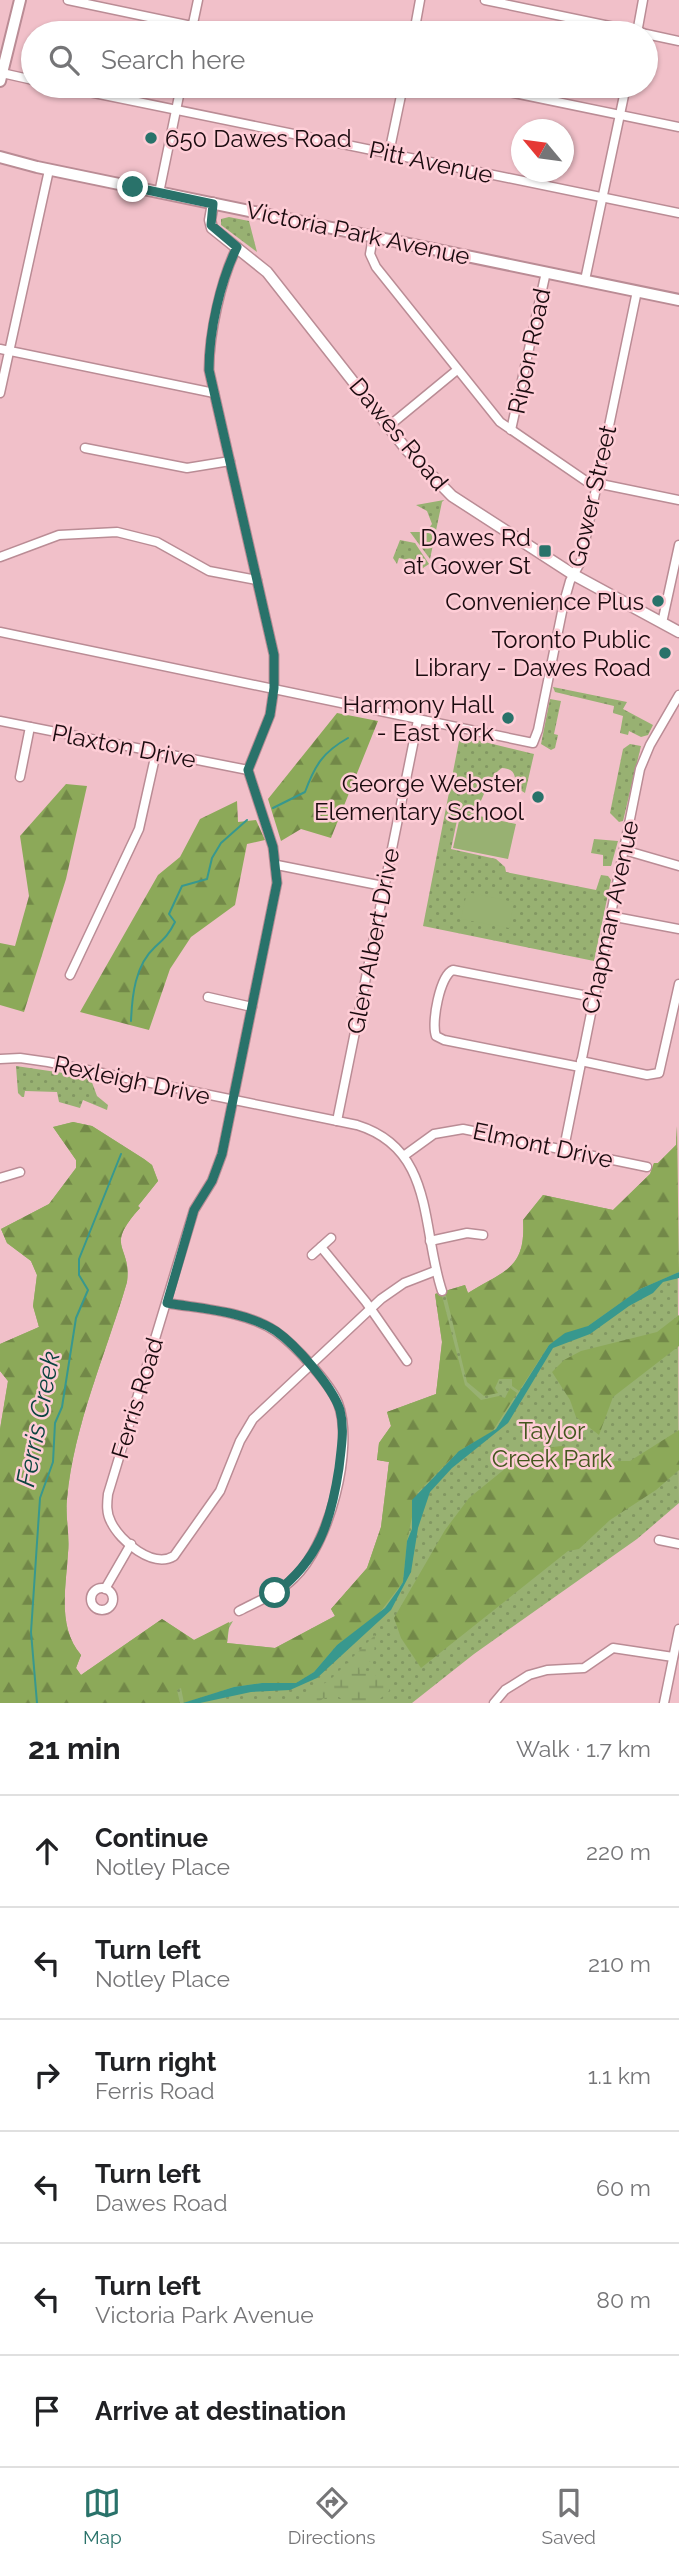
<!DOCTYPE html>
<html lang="en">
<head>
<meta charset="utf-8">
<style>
  body { margin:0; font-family:Raleway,sans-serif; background:#f6f6f6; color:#202124 }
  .compass { position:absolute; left:511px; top:119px; width:63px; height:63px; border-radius:50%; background:#fff; box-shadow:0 2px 5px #0004; rotate:299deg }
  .stop { position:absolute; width:21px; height:21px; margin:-16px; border:5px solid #29726a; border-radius:50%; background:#fff }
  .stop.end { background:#29726a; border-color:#fff; box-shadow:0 2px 7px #0008 }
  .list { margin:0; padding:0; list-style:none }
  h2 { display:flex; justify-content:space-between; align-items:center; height:91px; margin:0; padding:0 28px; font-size:30px }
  h2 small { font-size:23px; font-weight:400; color:#757577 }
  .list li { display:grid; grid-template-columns:46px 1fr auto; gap:21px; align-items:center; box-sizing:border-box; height:112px; padding:0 28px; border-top:2px solid #e0e0e0 }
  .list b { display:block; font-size:26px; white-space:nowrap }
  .list p { margin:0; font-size:23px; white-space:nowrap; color:#757577 }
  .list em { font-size:23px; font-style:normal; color:#757577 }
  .icon { flex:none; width:38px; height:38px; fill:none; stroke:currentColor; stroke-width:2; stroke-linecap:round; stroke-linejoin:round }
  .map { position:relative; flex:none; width:679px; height:1703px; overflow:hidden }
  .search { position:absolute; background:#fff; box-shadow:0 2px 5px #0004; left:21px; right:21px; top:21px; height:77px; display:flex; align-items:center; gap:18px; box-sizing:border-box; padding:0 24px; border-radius:38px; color:#757577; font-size:26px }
  .sheet { height:763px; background:#fff }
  nav { display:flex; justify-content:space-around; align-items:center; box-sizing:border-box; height:98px; border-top:2px solid #e0e0e0; background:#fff; font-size:19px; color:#757577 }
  nav a { display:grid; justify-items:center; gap:4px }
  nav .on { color:#29726a }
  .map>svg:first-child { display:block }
  .grass { fill:url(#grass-dots) }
  .forest { fill:url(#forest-firs) }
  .wetland { fill:url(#wetland-marsh) }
  .garden { fill:#98b172 }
  .water { fill:#38988e }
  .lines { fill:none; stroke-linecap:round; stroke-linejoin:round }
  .stream { stroke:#38988e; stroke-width:2 }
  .minor-casing { stroke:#ba8c95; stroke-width:11 }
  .tertiary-casing { stroke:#ba8c95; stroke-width:13 }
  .secondary-casing { stroke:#ba8c95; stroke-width:14 }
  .minor { stroke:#fff; stroke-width:8 }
  .tertiary { stroke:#fff; stroke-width:10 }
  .secondary { stroke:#fff; stroke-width:10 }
  .route { stroke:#29726a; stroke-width:9 }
  .poi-dot { fill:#29726a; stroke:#fecdd6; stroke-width:2.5 }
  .labels { text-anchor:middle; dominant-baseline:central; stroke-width:5; stroke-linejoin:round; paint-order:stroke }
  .poi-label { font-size:24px; fill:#1b0b0f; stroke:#fecdd6; text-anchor:end }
  .street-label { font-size:24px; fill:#1b0b0f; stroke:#fecdd6 }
  .park-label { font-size:24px; fill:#44571e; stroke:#fecdd6 }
  .water-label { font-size:26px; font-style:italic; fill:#0c4540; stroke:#fecdd6 }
</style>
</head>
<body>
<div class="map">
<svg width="679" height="1703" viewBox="0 0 679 1703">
  <defs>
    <pattern id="grass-dots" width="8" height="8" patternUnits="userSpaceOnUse" patternTransform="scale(1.75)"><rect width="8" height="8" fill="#98b172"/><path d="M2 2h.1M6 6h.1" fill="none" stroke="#829762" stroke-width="1.8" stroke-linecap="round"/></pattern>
    <pattern id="forest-firs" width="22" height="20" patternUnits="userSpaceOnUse" patternTransform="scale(1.75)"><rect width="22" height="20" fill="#8ca959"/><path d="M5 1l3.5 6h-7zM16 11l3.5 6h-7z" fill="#728848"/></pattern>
    <pattern id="wetland-marsh" width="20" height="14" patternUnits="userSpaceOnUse" patternTransform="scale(1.75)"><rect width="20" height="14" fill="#98b172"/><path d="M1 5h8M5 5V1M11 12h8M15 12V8" fill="none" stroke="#829762"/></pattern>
  </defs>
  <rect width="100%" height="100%" fill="#f1c0c9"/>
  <g class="grass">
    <path d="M229 217 249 221 257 252 221 225V219Z"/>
    <path d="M444 500 442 502 430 559 410 532H426L432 524 427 511 416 505Z"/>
    <path d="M400 540 415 543 429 564 420 570V563L399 558 397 564 393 558Z"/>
    <path d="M553 687 627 702 623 709 653 725 648 735 641 737 629 731 628 735 620 733 623 716 613 713 614 706 555 692Z"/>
    <path d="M550 699 561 701 554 734 558 735 555 748 551 750 541 744Z"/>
    <path d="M460 736 534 754 525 793 517 788C514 777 517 769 502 768 486 778 484 802 473 814L459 811 451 849 496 859 505 867 506 872 596 890 601 875 608 876 611 880 594 961 423 926Z"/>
    <path d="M630 744 641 746 623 821 619 822 610 813 623 749Z"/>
    <path d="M594 839 618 841 611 866H603V855L591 853Z"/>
    <path d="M16 1066 90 1077 97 1096 108 1105 107 1110 83 1100 80 1108 59 1102 57 1092 25 1091 24 1097H22L18 1093Z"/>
    <path d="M73 1122 92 1126 144 1159 152 1165 158 1181 138 1206 140 1208C103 1249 132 1244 127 1282 106 1354 74 1424 67 1499 65 1517 70 1535 68 1553 66 1587 57 1627 81 1655L76 1668 81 1675 162 1619 194 1640 233 1621 229 1628 227 1643 275 1648 335 1616 331 1609 367 1568 381 1527 389 1462 377 1460 379 1443 391 1426 387 1412 436 1394 442 1342 435 1294 465 1285 468 1293C505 1270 526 1269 523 1220L543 1195 613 1210 650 1174 654 1163H658L676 1145 677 1126 679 1503 637 1539 474 1654 412 1703H0V1429L8 1381 0 1371V1344L39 1327 33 1306 37 1275 31 1261 7 1243 1 1229 49 1204 76 1168V1160L53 1127Z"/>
  </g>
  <g class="forest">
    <path d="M337 713 378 721 331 838 301 829 281 841 268 799Z"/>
    <path d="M66 784 87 786 66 879 24 1012 0 1005V943L15 946 29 896 20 836Z"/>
    <path d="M237 801 238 822 256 820 265 840 247 844 235 905 191 937 170 969 149 1030 80 1012 158 875 180 857 200 819Z"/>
    <path d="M73 1122 92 1126 144 1159 152 1165 158 1181 138 1206 140 1208C103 1249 132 1244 127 1282 106 1354 74 1424 67 1499 65 1517 70 1535 68 1553 66 1587 57 1627 81 1655L76 1668 81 1675 162 1619 194 1640 229 1622 227 1643 275 1648 335 1616 331 1609 367 1568 381 1527 389 1462 377 1460 379 1443 391 1426 387 1412 436 1394 442 1342 435 1294 441 1292 465 1385 481 1400 499 1396 505 1398 510 1388 517 1393 492 1432 459 1451 417 1493 407 1541 403 1582 377 1616 337 1645 314 1672 296 1683H262L234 1687 184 1703 181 1688 177 1690 180 1703H0V1429L8 1381 0 1371V1344L39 1327 33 1306 37 1275 31 1261 7 1243 1 1229 49 1204 76 1168V1160L53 1127Z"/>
    <path d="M677 1126 679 1272 640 1289 588 1326 549 1345 519 1391 512 1386V1379H499L495 1388 498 1393 484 1396 467 1382 445 1291 465 1285 468 1293C505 1270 526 1269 523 1220L543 1195 613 1210 650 1174 654 1163H658L676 1145Z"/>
    <path d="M679 1315V1346L613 1397 599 1435 576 1417 570 1400 552 1372 564 1360 581 1351 657 1332Z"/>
    <path d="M679 1430V1470L656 1490 610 1520 579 1549 568 1551 421 1668 401 1638 394 1618 445 1530 469 1498 517 1459 545 1448 561 1446 589 1452 607 1461H630Z"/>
  </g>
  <path class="wetland" d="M375 1635 374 1660 362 1664 359 1669C369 1677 380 1673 390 1681L389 1691 375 1703H346L339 1697 324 1698 317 1703 309 1701 308 1693 330 1680Z"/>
  <g class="garden">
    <path d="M461 812 516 824 508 859 453 848Z"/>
    <path d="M467 892 514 902 509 928 461 919Z"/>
  </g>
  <path class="water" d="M679 1272V1278L663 1282 653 1293 629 1306 590 1334 553 1348 508 1423 452 1468 430 1492 418 1528 411 1572 391 1610 317 1678 290 1690 251 1692 200 1703H183L234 1687 262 1683H296L314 1672 337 1645 385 1608 398 1590 403 1582 407 1541 412 1529V1500L459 1451 496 1429 549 1345 565 1333 588 1326 640 1289Z"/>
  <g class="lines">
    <g class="stream">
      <path d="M273 808 305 792C315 765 323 752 348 738"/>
      <path d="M131 1021C132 996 135 965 155 947 165 938 169 934 175 922L169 914 182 886 207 879 212 858 221 843 247 820"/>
      <path d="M37 1703 31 1632 40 1498 53 1462 55 1423 62 1407 76 1318 88 1290 79 1275V1259L121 1154"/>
    </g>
    <g class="minor-casing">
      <g id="minor">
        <path d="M68 0 225 33"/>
        <path d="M485 0 643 33"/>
        <path d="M191 33 198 0"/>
        <path d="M414 33 420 0"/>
        <path d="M637 33 643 0"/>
        <path d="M646 34 679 41"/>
        <path d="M2 73 33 80"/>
        <path d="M60 86 679 213"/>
        <path d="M480 86 679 127"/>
        <path d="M389 153 403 86"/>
        <path d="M159 193 181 86"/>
        <path d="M373 237 370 254 376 267 500 422 586 481 679 500"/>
        <path d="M237 247C221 279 209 334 209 370L274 655V688L270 715 248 770 273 847 277 883 222 1154 212 1181 194 1210 108 1494C107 1503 106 1513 111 1522 120 1541 153 1569 174 1556L220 1491 240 1441 253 1419 381 1299 404 1283 435 1271"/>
        <path d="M585 280 626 86"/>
        <path d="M0 349 214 393"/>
        <path d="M0 393 49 170"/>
        <path d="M389 426 457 370"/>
        <path d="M511 430 546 272"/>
        <path d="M85 448 187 468 230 461"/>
        <path d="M0 557 59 535 117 532 157 542 209 571 257 580"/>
        <path d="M662 623 679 545"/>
        <path d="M0 632 533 743 538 730 564 602 570 581 581 561 637 291"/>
        <path d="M0 721 248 770"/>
        <path d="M20 777 30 727"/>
        <path d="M624 850 679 866"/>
        <path d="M277 865 383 886"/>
        <path d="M610 916 679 929"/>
        <path d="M70 975 139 829 156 753"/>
        <path d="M208 997 252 1007"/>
        <path d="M0 1059 20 1058 48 1062 357 1125C435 1149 421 1228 442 1291"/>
        <path d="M581 1061 647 1075 659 1073 679 984"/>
        <path d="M580 1067 444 1040 436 1036C431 1023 440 975 453 970L593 997"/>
        <path d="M337 1121 418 720"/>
        <path d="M564 1148 640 769 650 745 679 695"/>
        <path d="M405 1155 434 1134 463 1129 647 1167"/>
        <path d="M0 1178 20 1172"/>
        <path d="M430 1241 467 1233 483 1235"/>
        <path d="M321 1247 366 1302 407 1361"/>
        <path d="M312 1255 331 1238"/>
        <path d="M167 1303C202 1309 245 1311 275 1331 294 1344 329 1382 338 1403 355 1448 329 1545 294 1578 279 1593 258 1601 239 1611"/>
        <path d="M659 1540 679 1544"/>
        <circle cx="102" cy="1599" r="11"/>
        <path d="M105 1589 131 1544"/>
        <path d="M494 1703 505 1690 529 1675 547 1670 584 1668 613 1648 673 1657"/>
        <path d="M664 1703 679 1629"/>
      </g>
    </g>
    <g class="tertiary-casing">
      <path id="tertiary" d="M213 203 210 220 212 228 267 272 406 449 452 496 574 575 679 632"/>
    </g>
    <g class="secondary-casing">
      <g id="secondary">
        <path d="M0 81 20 0"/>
        <path d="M0 157 37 167 679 300"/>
      </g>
    </g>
    <use href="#minor" class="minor"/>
    <use href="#tertiary" class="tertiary"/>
    <use href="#secondary" class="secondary"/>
  </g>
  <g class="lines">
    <path class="route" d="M133 187 213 204 211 225 237 247C220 282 209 331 209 370L274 655V688L270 715 248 770 273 847 277 883 222 1154 212 1181 194 1210 167 1303C202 1309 245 1311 276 1331 296 1345 332 1386 340 1410 345 1429 341 1449 339 1468 331 1521 319 1560 275 1593"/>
  </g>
  <g class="poi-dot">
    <circle cx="151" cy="138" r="7"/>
    <rect x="538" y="544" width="14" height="14" rx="3.5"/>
    <circle cx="658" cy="601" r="7"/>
    <circle cx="665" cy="653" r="7"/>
    <circle cx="508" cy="718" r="7"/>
    <circle cx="538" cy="797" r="7"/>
  </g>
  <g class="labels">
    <g class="poi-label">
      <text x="165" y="138" text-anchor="start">650 Dawes Road</text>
      <text x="531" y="537">Dawes Rd<tspan x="531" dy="28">at Gower St</tspan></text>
      <text x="644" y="601">Convenience Plus</text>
      <text x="651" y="639">Toronto Public<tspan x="651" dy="28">Library - Dawes Road</tspan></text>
      <text x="494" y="704">Harmony Hall<tspan x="494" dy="28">- East York</tspan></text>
      <text x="524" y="783">George Webster<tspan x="524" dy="28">Elementary School</tspan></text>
    </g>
    <g class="street-label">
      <text transform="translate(431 162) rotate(12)">Pitt Avenue</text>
      <text transform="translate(358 233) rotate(12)">Victoria Park Avenue</text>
      <text transform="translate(529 351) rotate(-78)">Ripon Road</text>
      <text transform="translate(399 434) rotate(50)">Dawes Road</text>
      <text transform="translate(592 496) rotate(-77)">Gower Street</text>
      <text transform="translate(124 746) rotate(11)">Plaxton Drive</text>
      <text transform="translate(610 917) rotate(-78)">Chapman Avenue</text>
      <text transform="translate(373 941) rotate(-79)">Glen Albert Drive</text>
      <text transform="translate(132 1080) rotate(12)">Rexleigh Drive</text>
      <text transform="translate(543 1145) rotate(12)">Elmont Drive</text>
      <text transform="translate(137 1398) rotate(-73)">Ferris Road</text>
    </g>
    <g class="park-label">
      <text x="552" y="1430">Taylor<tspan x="552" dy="28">Creek Park</tspan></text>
    </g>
    <g class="water-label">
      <text transform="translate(38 1419) rotate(-79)">Ferris Creek</text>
    </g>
  </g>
</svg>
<svg class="compass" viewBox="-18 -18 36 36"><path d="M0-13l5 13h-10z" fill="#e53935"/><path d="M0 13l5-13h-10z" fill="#757577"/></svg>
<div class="stop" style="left:275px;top:1593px"></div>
<div class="stop end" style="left:133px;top:187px"></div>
<div class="search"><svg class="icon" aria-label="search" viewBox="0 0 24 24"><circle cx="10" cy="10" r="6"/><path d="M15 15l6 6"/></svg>Search here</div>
</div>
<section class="sheet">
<h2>21 min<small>Walk · 1.7 km</small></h2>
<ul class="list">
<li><svg class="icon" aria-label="ahead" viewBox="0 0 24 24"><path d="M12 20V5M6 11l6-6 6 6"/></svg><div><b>Continue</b><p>Notley Place</p></div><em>220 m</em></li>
<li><svg class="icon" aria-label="left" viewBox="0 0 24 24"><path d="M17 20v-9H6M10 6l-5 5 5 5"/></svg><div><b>Turn left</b><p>Notley Place</p></div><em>210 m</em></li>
<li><svg class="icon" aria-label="right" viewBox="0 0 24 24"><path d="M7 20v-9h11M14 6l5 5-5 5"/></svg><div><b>Turn right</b><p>Ferris Road</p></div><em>1.1 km</em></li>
<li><svg class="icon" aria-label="left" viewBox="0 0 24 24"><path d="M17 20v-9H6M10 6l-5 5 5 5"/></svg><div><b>Turn left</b><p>Dawes Road</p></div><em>60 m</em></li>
<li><svg class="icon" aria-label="left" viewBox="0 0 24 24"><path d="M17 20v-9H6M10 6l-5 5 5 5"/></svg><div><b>Turn left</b><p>Victoria Park Avenue</p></div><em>80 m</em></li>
<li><svg class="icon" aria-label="arrive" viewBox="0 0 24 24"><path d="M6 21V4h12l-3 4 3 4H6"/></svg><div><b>Arrive at destination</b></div></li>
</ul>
</section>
<nav>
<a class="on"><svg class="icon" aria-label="map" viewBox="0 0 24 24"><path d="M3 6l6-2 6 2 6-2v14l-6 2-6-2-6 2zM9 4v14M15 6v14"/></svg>Map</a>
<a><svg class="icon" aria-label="directions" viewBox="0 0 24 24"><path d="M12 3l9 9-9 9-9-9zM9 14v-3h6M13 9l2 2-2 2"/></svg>Directions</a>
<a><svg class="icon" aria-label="saved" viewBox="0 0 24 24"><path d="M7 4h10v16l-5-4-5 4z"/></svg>Saved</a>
</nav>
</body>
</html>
